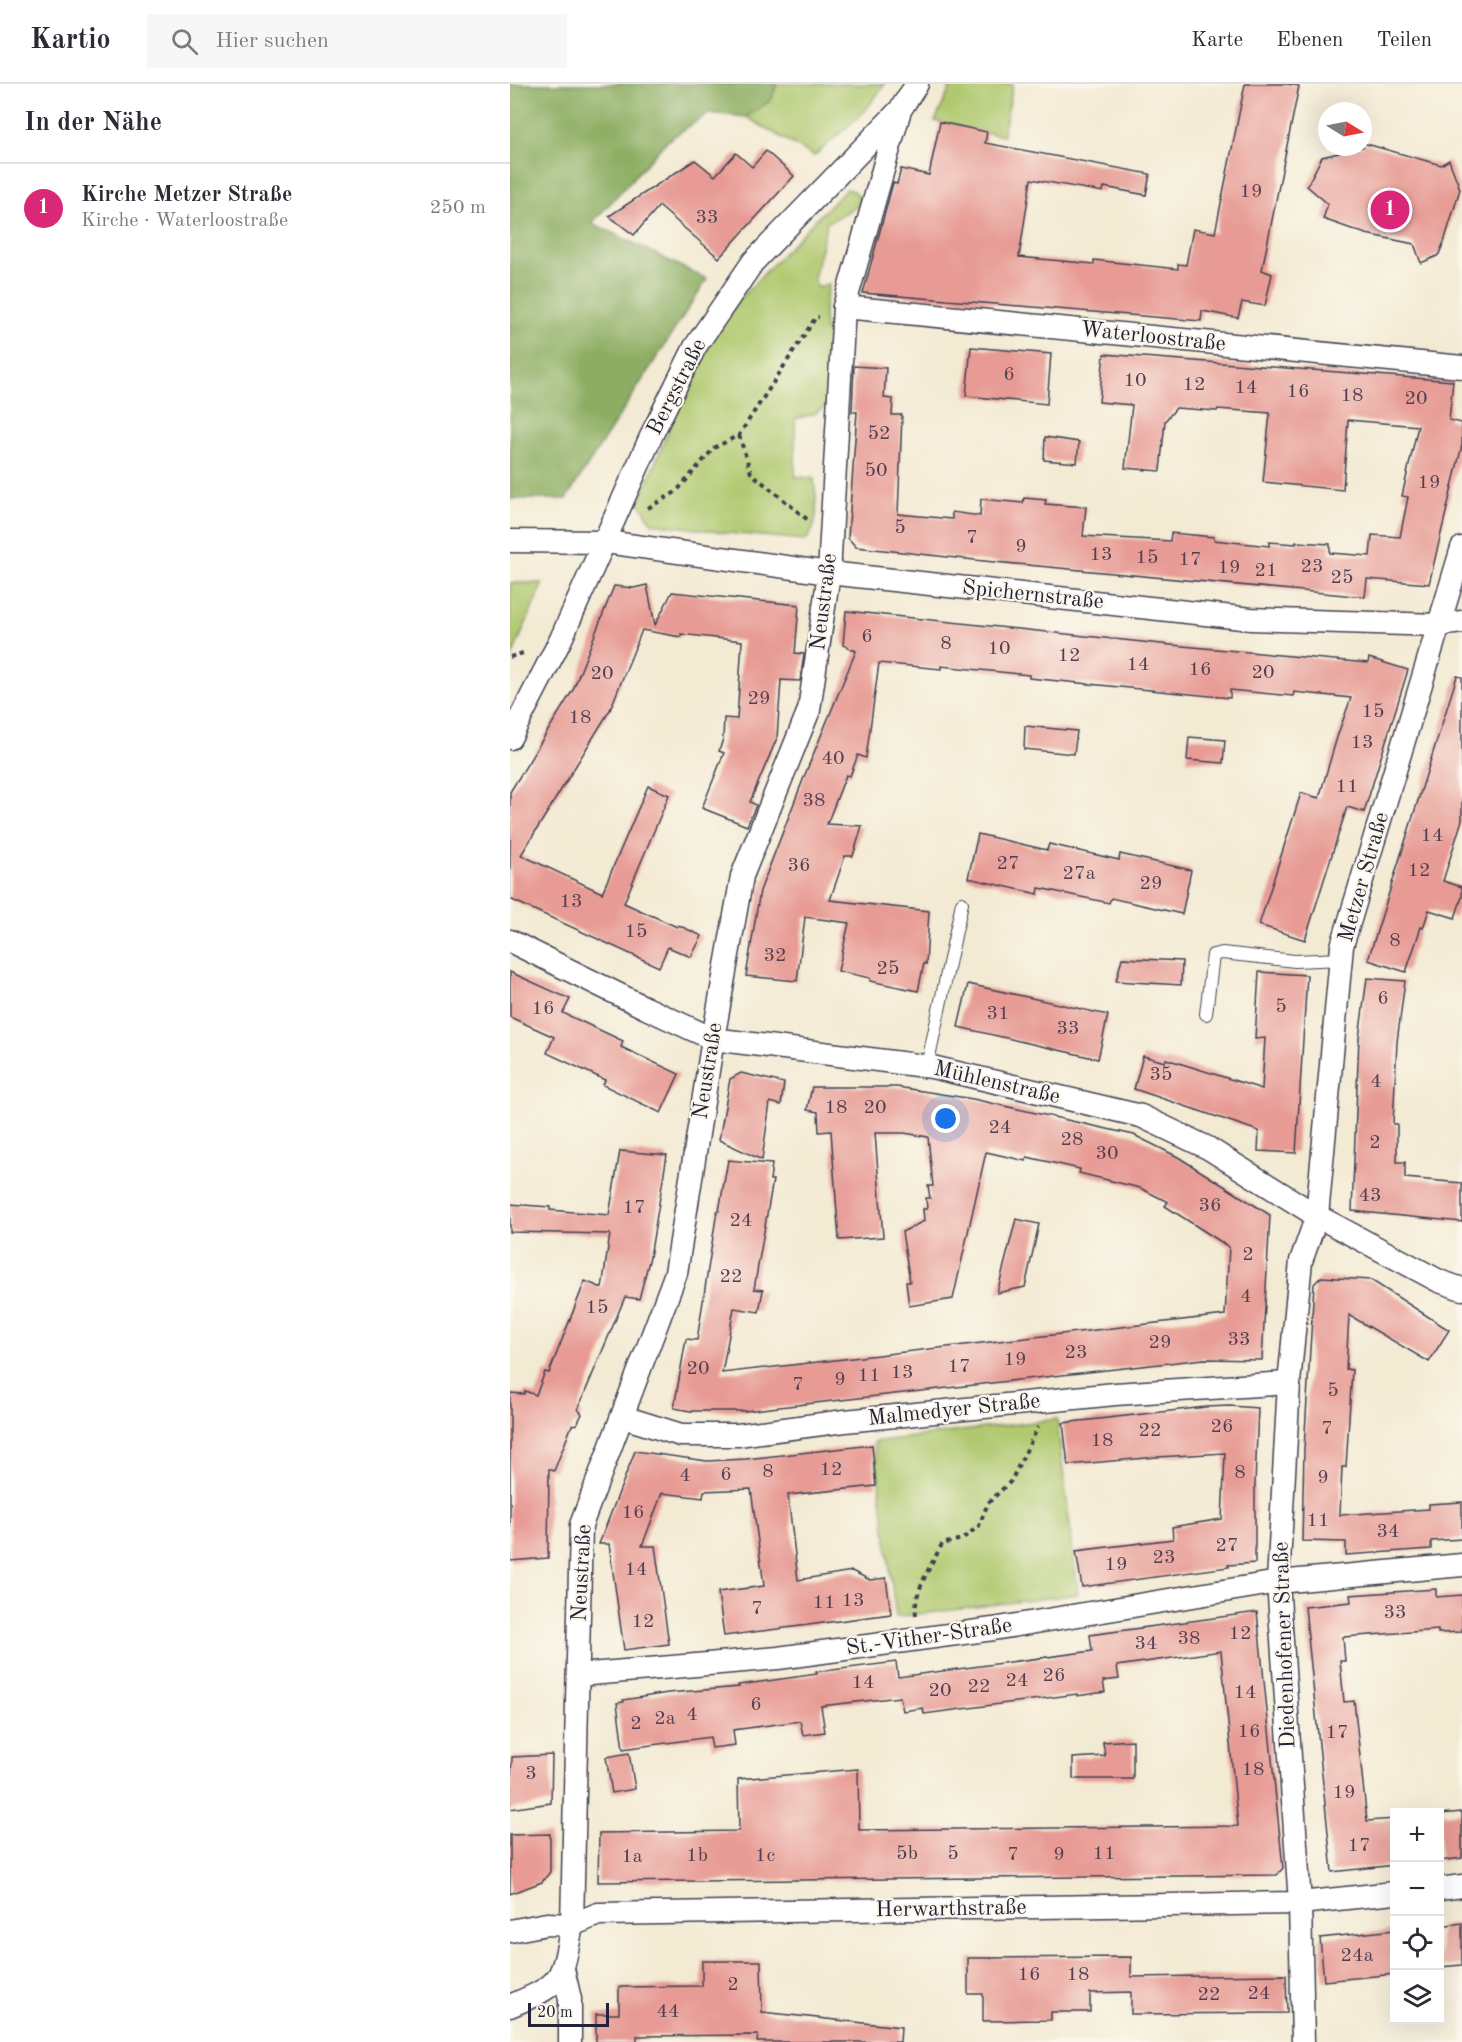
<!DOCTYPE html>
<html lang="de">
<head>
<meta charset="utf-8">
<style>
  body { margin:0; font-family:"Old Standard TT",serif; background:#f7f7f7; color:#2b2b33 }
  .controls { position:absolute; right:18px; bottom:18px; display:grid; overflow:hidden; border-radius:0px; box-shadow:0 6px 24px #0002 }
  .controls button { width:54px; height:54px; display:grid; place-items:center; padding:0; border:0; border-bottom:2px solid #e1e1e2; background:#fff; color:#2b2b33; font:30px sans-serif }
  .compass { position:absolute; left:808px; top:18px; width:54px; height:54px; border-radius:50%; background:#fff; box-shadow:0 6px 24px #0002; rotate:100deg }
  .scale { position:absolute; left:18px; bottom:15px; width:81px; box-sizing:border-box; padding-left:6px; border:3px solid #22223b; border-top:0; font-size:16px; line-height:21px; white-space:nowrap; color:#22223b; -webkit-text-stroke:4px #fbf7ec; paint-order:stroke }
  .you { position:absolute; left:436px; top:1035px; width:21px; height:21px; margin:-15px; border:4px solid #fff; border-radius:50%; background:#1a73e8; box-shadow:0 0 0 9px #1a73e833 }
  .badge { display:grid; place-items:center; width:39px; height:39px; border-radius:50%; background:#db2777; color:#fff; font-size:20px; font-weight:700 }
  .pin { position:absolute; translate:-50% -50%; border:3px solid #fff; box-shadow:0 2px 6px #0006 }
  .list { margin:0; padding:0; list-style:none }
  h2 { display:flex; justify-content:space-between; align-items:center; height:78px; margin:0; padding:0 24px; font-size:26px }
  h2 small { font-size:20px; font-weight:400; color:#7c7c81 }
  .list li { display:grid; grid-template-columns:39px 1fr auto; gap:18px; align-items:center; box-sizing:border-box; height:90px; padding:0 24px; border-top:2px solid #e1e1e2 }
  .list b { display:block; font-size:22px; white-space:nowrap }
  .list p { margin:0; font-size:20px; white-space:nowrap; color:#7c7c81 }
  .list em { font-size:20px; font-style:normal; color:#7c7c81 }
  .icon { flex:none; width:33px; height:33px; fill:none; stroke:currentColor; stroke-width:2; stroke-linecap:round; stroke-linejoin:round }
  .map { position:relative; flex:none; width:952px; height:1958px; overflow:hidden }
  header { display:flex; align-items:center; gap:36px; box-sizing:border-box; height:84px; padding:0 30px; background:#fff; border-bottom:2px solid #e1e1e2 }
  header strong { font-size:28px }
  nav { display:flex; gap:33px; margin-inline-start:auto; font-size:21px }
  .search { width:420px; height:54px; background:#f7f7f7; display:flex; align-items:center; gap:15px; box-sizing:border-box; padding:0 21px; border-radius:0px; color:#7c7c81; font-size:22px }
  main { display:flex }
  aside { flex:1; background:#fff }
  .map>svg:first-child { display:block }
  .green { fill:#b0c96f; stroke:#697655; stroke-width:1.5 }
  .forest { fill:#8cad62; stroke:#57684e; stroke-width:1.5 }
  .building { fill:#e79b94 }
  .lines { fill:none; stroke-linecap:round; stroke-linejoin:round }
  .service-casing { stroke:#414052; stroke-width:14 }
  .minor-casing { stroke:#414052; stroke-width:25 }
  .path { stroke:#414052; stroke-width:4; stroke-dasharray:4.5 4.5; stroke-linecap:butt }
  .service { stroke:#fff; stroke-width:12 }
  .minor { stroke:#fff; stroke-width:22 }
  .labels { text-anchor:middle; dominant-baseline:central; stroke-width:4.5; stroke-linejoin:round; paint-order:stroke }
  .number-label { font-size:20px; fill:#534051 }
  .street-label { font-size:22px; fill:#22223b; stroke:#fbf7ec }
</style>
</head>
<body>
<header>
<strong>Kartio</strong>
<div class="search"><svg class="icon" aria-label="search" viewBox="0 0 24 24"><circle cx="10" cy="10" r="6"/><path d="M15 15l6 6"/></svg>Hier suchen</div>
<nav><a>Karte</a><a>Ebenen</a><a>Teilen</a></nav>
</header>
<main>
<aside>
<h2>In der Nähe<small></small></h2>
<ul class="list">
<li><span class="badge">1</span><div><b>Kirche Metzer Straße</b><p>Kirche · Waterloostraße</p></div><em>250 m</em></li>
</ul>
</aside>
<div class="map">
<svg width="952" height="1958" viewBox="0 0 952 1958">
  <rect width="100%" height="100%" fill="#fbf7ec"/>
  <filter id="ink" filterUnits="userSpaceOnUse"><feTurbulence type="fractalNoise" baseFrequency=".0167" numOctaves="2"/><feDisplacementMap in="SourceGraphic" scale="12" xChannelSelector="R" yChannelSelector="G"/><feConvolveMatrix kernelMatrix="1 2 1 2 8 2 1 2 1" color-interpolation-filters="sRGB"/></filter>
  <filter id="wash" filterUnits="userSpaceOnUse"><feTurbulence type="fractalNoise" baseFrequency=".008" numOctaves="4" result="noise"/><feDisplacementMap in="SourceGraphic" scale="24" xChannelSelector="R" yChannelSelector="G"/><feGaussianBlur stdDeviation="1.35" result="paint"/><feColorMatrix in="noise" values="0 0 0 0 0 0 0 0 0 0 0 0 0 0 0 0 0 1.4 0 .05"/><feComposite in="paint" operator="in"/></filter>
  <g filter="url(#wash)">
    <rect width="100%" height="100%" fill="#f3ead3"/>
    <g class="green">
      <path d="M267 0H375L355 27 304 72 236 33 261 16Z"/>
      <path d="M442 0H503L493 52 425 37Z"/>
      <path d="M337 105 345 108 351 114 348 122 317 139 304 194 307 203 319 200 314 226 315 246 324 252 319 320 304 330 285 335V392L304 395C306 415 311 439 296 456L218 449 142 439 129 418 194 262 231 214 305 136Z"/>
      <path d="M0 499H33L0 577Z"/>
      <path d="M547 1335 568 1510 386 1533 364 1358Z"/>
    </g>
    <path class="forest" d="M0 0H267L261 16 236 33 199 29 157 57 82 139 197 195 56 415H0Z"/>
    <g id="blocks">
      <g class="building">
        <path d="M735 0H777L789 2 752 186 762 190 755 222 732 218 728 234 692 227 691 237 353 209 383 99 387 100 391 85 419 91 430 38 477 48 475 59 640 90 636 111 594 103 593 108 521 95 509 173 584 180V176L668 185V180L676 181 683 145 705 149Z"/>
        <path d="M853 59 931 81 939 76 950 105 935 155 929 170 927 172 911 179 904 160 856 150 813 135 818 120 797 102 812 73 833 68 835 63H853Z"/>
        <path d="M256 67 284 92 209 174 149 122 124 151 99 132 185 76 205 92 226 69 242 83Z"/>
        <path d="M461 263 541 270 537 320 456 312Z"/>
        <path d="M594 270 943 297 939 336 952 339V361L919 500 857 495 855 513 474 477 346 463 338 454 347 328H342L344 282 376 284 374 314 383 315 382 331H392L388 430 442 435V428L470 432 471 415 513 419 514 414 536 416 535 420 576 423 573 452 660 457 661 449 704 453V456L759 462V458L786 460V458L820 460V469L860 472 862 451 890 453 898 413 892 412 908 342 838 336 833 406 753 398 760 329 708 325 707 327 666 324 655 337 650 387 615 384 622 321 589 318Z"/>
        <path d="M535 353 569 358 567 379 534 376Z"/>
        <path d="M137 501 145 541 162 508 289 521 285 569 294 570 290 597 271 596 267 654 240 718 246 721 237 742 192 724 214 669 209 667 213 655 214 634 227 635 232 557 171 550V553L132 546 100 626 11 771 92 809 138 702 159 711 114 819 167 843 168 841 192 852 181 873 158 863 149 883 0 815V708L63 606 104 502 124 504Z"/>
        <path d="M336 527 661 561 858 579 859 574 898 586 854 728 837 723 795 856 749 841 791 709 809 714 828 650 841 614 784 608 783 612 720 606V614L519 594V591L431 582V585L369 579 356 674 348 671 340 692 336 691 317 740 352 742 343 772H335L320 816 419 827 416 880 414 879 408 907 360 897V894L328 887 339 839 295 833 287 897 236 892 250 807 296 688 346 567 333 561Z"/>
        <path d="M947 592 952 593V736L933 797 952 803V813L945 834 919 826 913 844 911 843 896 888 858 876Z"/>
        <path d="M515 642 567 647 564 670 514 665Z"/>
        <path d="M679 653 715 656 713 679 677 676Z"/>
        <path d="M468 750 537 766 539 760 609 776 610 770 681 786 672 830 601 814 599 819 529 804 528 810 458 794Z"/>
        <path d="M612 874 672 877 671 901 606 897Z"/>
        <path d="M0 888 60 915 53 929 113 957 111 963 169 990 151 1029 93 1001 95 996 37 969 44 953 0 933Z"/>
        <path d="M749 888 797 891 786 1069 748 1067 749 1047 624 1005 633 972 655 978 656 975 752 1005 755 954 745 955Z"/>
        <path d="M857 894 895 897 887 958 883 1040H887V1078H895V1094L952 1099V1138L842 1127 849 954Z"/>
        <path d="M458 900 598 931 588 975 448 943Z"/>
        <path d="M231 989 274 999 271 1021 260 1018 252 1076 209 1056 220 995Z"/>
        <path d="M302 1003H387L463 1015 624 1051 668 1073 760 1131 752 1276 694 1275 235 1327H180L164 1324 176 1255 187 1256 207 1127H209L218 1076 262 1080 260 1096H263L244 1205 253 1206 249 1228 224 1224 212 1289 715 1231 719 1163 655 1122 658 1118 630 1104 569 1089 570 1085 517 1073 516 1077 476 1068 443 1215 399 1222 396 1198H400L392 1148 414 1137 413 1125H417L416 1114H420L418 1102H423L418 1053 394 1049H365L373 1153 329 1156 321 1047 309 1048 308 1028 297 1026Z"/>
        <path d="M110 1067 157 1071 140 1173 129 1215 115 1213 68 1325 72 1330 67 1340 62 1341 44 1387 39 1385 38 1474 0 1477V1309L14 1310 15 1307 26 1311 35 1288 39 1289 75 1197 92 1204 100 1150 0 1148V1120L40 1123V1126L99 1131Z"/>
        <path d="M506 1135 529 1140 515 1203 487 1209Z"/>
        <path d="M811 1193 861 1196 939 1246 919 1278 839 1231 836 1285 842 1286 836 1383H832L830 1431 919 1425V1420L952 1418V1455L921 1457V1465L836 1471V1458L792 1457 794 1365 804 1200Z"/>
        <path d="M720 1322 748 1324 745 1401V1479L718 1481 719 1483 572 1503 566 1467 663 1455 662 1443 712 1435 715 1369 647 1373 558 1381 553 1339 696 1323Z"/>
        <path d="M362 1361 366 1402 278 1411 288 1496 342 1487 360 1496 376 1494 381 1530 214 1552 208 1508 254 1502 241 1405 194 1407 193 1414 152 1409 132 1462H145L159 1560 114 1566 99 1460H89L125 1367 197 1377 236 1375Z"/>
        <path d="M926 1505V1513L952 1511V1548L928 1549V1546L833 1553 835 1577H830L834 1618 844 1617 857 1737 885 1735V1781L822 1788 795 1523 841 1518 840 1511Z"/>
        <path d="M747 1528 773 1784 767 1791 88 1798 89 1749 229 1747 228 1695 348 1685 349 1746 728 1742 711 1567 607 1582 609 1595 593 1597 595 1608 567 1612V1610L414 1630 413 1624 393 1627 390 1613 311 1622 315 1648 293 1651 290 1637 223 1646 225 1661 202 1664 200 1653 113 1665 107 1619 114 1618 113 1616 158 1609 229 1603 228 1601 307 1590 306 1588 386 1578 388 1593 582 1567 580 1551Z"/>
        <path d="M623 1656V1695H563V1674L595 1672 593 1658Z"/>
        <path d="M119 1669 125 1705 102 1709 96 1673Z"/>
        <path d="M42 1671 41 1719 0 1725 2 1673Z"/>
        <path d="M952 1728V1774L930 1777V1730Z"/>
        <path d="M40 1750V1788L32 1798 0 1810V1751Z"/>
        <path d="M952 1839V1881L930 1883V1842Z"/>
        <path d="M885 1846V1890L814 1897 810 1854Z"/>
        <path d="M621 1873V1893L776 1891 777 1929 621 1930V1908L580 1909V1928H541V1936L473 1937V1910H458V1874Z"/>
        <path d="M192 1877H251L252 1928 391 1943 390 1958H247L248 1951 127 1952V1958H86V1930H109V1903L192 1902Z"/>
      </g>
    </g>
  </g>
  <g filter="url(#ink)">
    <use href="#blocks" fill-opacity="0" stroke="#414052" stroke-width="1.5"/>
    <g class="lines">
      <g class="service-casing">
        <g id="service">
          <path d="M696 930 703 871 712 869 785 877 832 875"/>
          <path d="M417 982 452 819"/>
        </g>
      </g>
      <g class="minor-casing">
        <g id="minor">
          <path d="M334 223 952 283"/>
          <path d="M0 457 96 458 319 489 741 535 928 541 952 538"/>
          <path d="M0 654 51 555 143 348 185 263 243 178 390 26 407 0"/>
          <path d="M0 857 136 924 203 955 422 983 631 1032 698 1064 807 1132 929 1197 952 1205"/>
          <path d="M113 1333 171 1351H228L335 1337 605 1310 779 1299"/>
          <path d="M68 1591 268 1574 483 1545 768 1498 952 1481"/>
          <path d="M930 1805 952 1802"/>
          <path d="M0 1847 37 1840 62 1841 88 1830 790 1819 884 1809"/>
          <path d="M53 1885 60 1915V1958"/>
          <path d="M0 1922C54 1899 51 1898 62 1841L71 1441 166 1189 203 955 232 792 299 626 319 489 334 223 390 26"/>
          <path d="M793 1958 790 1819 768 1498 779 1299 791 1177 807 1132 832 862 952 464"/>
        </g>
      </g>
      <g class="path">
        <path d="M229 351 241 389 298 436"/>
        <path d="M138 424 166 408 204 364 229 351 306 233H309"/>
        <path d="M0 573 16 568"/>
        <path d="M406 1531C403 1507 422 1481 432 1460L452 1455 469 1442 478 1419 501 1397 528 1343"/>
      </g>
      <use href="#service" class="service"/>
      <use href="#minor" class="minor"/>
    </g>
  </g>
  <g class="labels">
    <g class="number-label">
      <text x="741" y="108">19</text>
      <text x="197" y="134">33</text>
      <text x="499" y="291">6</text>
      <text x="625" y="297">10</text>
      <text x="684" y="301">12</text>
      <text x="736" y="304">14</text>
      <text x="788" y="308">16</text>
      <text x="842" y="312">18</text>
      <text x="906" y="315">20</text>
      <text x="369" y="350">52</text>
      <text x="366" y="387">50</text>
      <text x="919" y="399">19</text>
      <text x="390" y="444">5</text>
      <text x="462" y="454">7</text>
      <text x="511" y="463">9</text>
      <text x="591" y="471">13</text>
      <text x="637" y="474">15</text>
      <text x="680" y="476">17</text>
      <text x="802" y="483">23</text>
      <text x="719" y="484">19</text>
      <text x="756" y="487">21</text>
      <text x="832" y="494">25</text>
      <text x="357" y="553">6</text>
      <text x="436" y="560">8</text>
      <text x="489" y="565">10</text>
      <text x="559" y="572">12</text>
      <text x="628" y="581">14</text>
      <text x="690" y="586">16</text>
      <text x="753" y="589">20</text>
      <text x="92" y="590">20</text>
      <text x="249" y="615">29</text>
      <text x="863" y="628">15</text>
      <text x="70" y="634">18</text>
      <text x="852" y="659">13</text>
      <text x="323" y="675">40</text>
      <text x="837" y="703">11</text>
      <text x="304" y="717">38</text>
      <text x="922" y="752">14</text>
      <text x="498" y="780">27</text>
      <text x="289" y="782">36</text>
      <text x="909" y="787">12</text>
      <text x="569" y="790">27a</text>
      <text x="641" y="800">29</text>
      <text x="61" y="818">13</text>
      <text x="126" y="848">15</text>
      <text x="885" y="857">8</text>
      <text x="265" y="872">32</text>
      <text x="378" y="885">25</text>
      <text x="873" y="915">6</text>
      <text x="771" y="923">5</text>
      <text x="33" y="925">16</text>
      <text x="488" y="930">31</text>
      <text x="558" y="945">33</text>
      <text x="651" y="991">35</text>
      <text x="866" y="998">4</text>
      <text x="326" y="1024">18</text>
      <text x="365" y="1024">20</text>
      <text x="490" y="1044">24</text>
      <text x="562" y="1056">28</text>
      <text x="865" y="1059">2</text>
      <text x="597" y="1070">30</text>
      <text x="860" y="1112">43</text>
      <text x="700" y="1122">36</text>
      <text x="124" y="1124">17</text>
      <text x="231" y="1137">24</text>
      <text x="738" y="1171">2</text>
      <text x="221" y="1193">22</text>
      <text x="736" y="1213">4</text>
      <text x="87" y="1224">15</text>
      <text x="729" y="1256">33</text>
      <text x="650" y="1259">29</text>
      <text x="566" y="1269">23</text>
      <text x="505" y="1276">19</text>
      <text x="449" y="1283">17</text>
      <text x="188" y="1285">20</text>
      <text x="392" y="1289">13</text>
      <text x="359" y="1292">11</text>
      <text x="330" y="1296">9</text>
      <text x="288" y="1301">7</text>
      <text x="823" y="1307">5</text>
      <text x="712" y="1343">26</text>
      <text x="817" y="1345">7</text>
      <text x="640" y="1347">22</text>
      <text x="592" y="1357">18</text>
      <text x="321" y="1386">12</text>
      <text x="258" y="1388">8</text>
      <text x="730" y="1389">8</text>
      <text x="216" y="1391">6</text>
      <text x="175" y="1392">4</text>
      <text x="813" y="1394">9</text>
      <text x="123" y="1429">16</text>
      <text x="808" y="1437">11</text>
      <text x="878" y="1448">34</text>
      <text x="717" y="1462">27</text>
      <text x="654" y="1474">23</text>
      <text x="606" y="1481">19</text>
      <text x="126" y="1486">14</text>
      <text x="343" y="1517">13</text>
      <text x="314" y="1519">11</text>
      <text x="247" y="1525">7</text>
      <text x="885" y="1529">33</text>
      <text x="133" y="1538">12</text>
      <text x="730" y="1550">12</text>
      <text x="679" y="1555">38</text>
      <text x="636" y="1560">34</text>
      <text x="544" y="1592">26</text>
      <text x="507" y="1597">24</text>
      <text x="353" y="1599">14</text>
      <text x="469" y="1603">22</text>
      <text x="430" y="1607">20</text>
      <text x="735" y="1609">14</text>
      <text x="246" y="1621">6</text>
      <text x="182" y="1631">4</text>
      <text x="155" y="1635">2a</text>
      <text x="126" y="1640">2</text>
      <text x="739" y="1648">16</text>
      <text x="827" y="1649">17</text>
      <text x="743" y="1686">18</text>
      <text x="21" y="1690">3</text>
      <text x="834" y="1709">19</text>
      <text x="849" y="1762">17</text>
      <text x="397" y="1770">5b</text>
      <text x="443" y="1770">5</text>
      <text x="594" y="1770">11</text>
      <text x="503" y="1771">7</text>
      <text x="549" y="1771">9</text>
      <text x="187" y="1772">1b</text>
      <text x="255" y="1772">1c</text>
      <text x="122" y="1773">1a</text>
      <text x="847" y="1872">24a</text>
      <text x="519" y="1891">16</text>
      <text x="568" y="1891">18</text>
      <text x="223" y="1901">2</text>
      <text x="749" y="1910">24</text>
      <text x="699" y="1911">22</text>
      <text x="158" y="1928">44</text>
    </g>
    <g class="street-label">
      <text transform="translate(643 253) rotate(6)">Waterloostraße</text>
      <text transform="translate(167 303) rotate(-63)">Bergstraße</text>
      <text transform="translate(523 511) rotate(6)">Spichernstraße</text>
      <text transform="translate(314 518) rotate(-83)">Neustraße</text>
      <text transform="translate(854 793) rotate(-74)">Metzer Straße</text>
      <text transform="translate(198 987) rotate(-81)">Neustraße</text>
      <text transform="translate(487 999) rotate(13)">Mühlenstraße</text>
      <text transform="translate(444 1326) rotate(-6)">Malmedyer Straße</text>
      <text transform="translate(72 1489) rotate(-87)">Neustraße</text>
      <text transform="translate(419 1553) rotate(-8)">St.-Vither-Straße</text>
      <text transform="translate(775 1561) rotate(-92)">Diedenhofener Straße</text>
      <text transform="translate(441 1825) rotate(-1)">Herwarthstraße</text>
    </g>
  </g>
</svg>
<div class="controls">
<button>+</button>
<button>−</button>
<button><svg class="icon" aria-label="locate" viewBox="0 0 24 24"><circle cx="12" cy="12" r="6"/><path d="M12 2v4M12 18v4M2 12h4M18 12h4"/></svg></button>
<button><svg class="icon" aria-label="layers" viewBox="0 0 24 24"><path d="M12 4l9 5-9 5-9-5zM3 14l9 5 9-5"/></svg></button>
</div>
<svg class="compass" viewBox="-18 -18 36 36"><path d="M0-13l5 13h-10z" fill="#e53935"/><path d="M0 13l5-13h-10z" fill="#7c7c81"/></svg>
<div class="scale">20 m</div>
<div class="you"></div>
<div class="pin badge" style="left:880px;top:126px">1</div>
</div>
</main>
</body>
</html>
